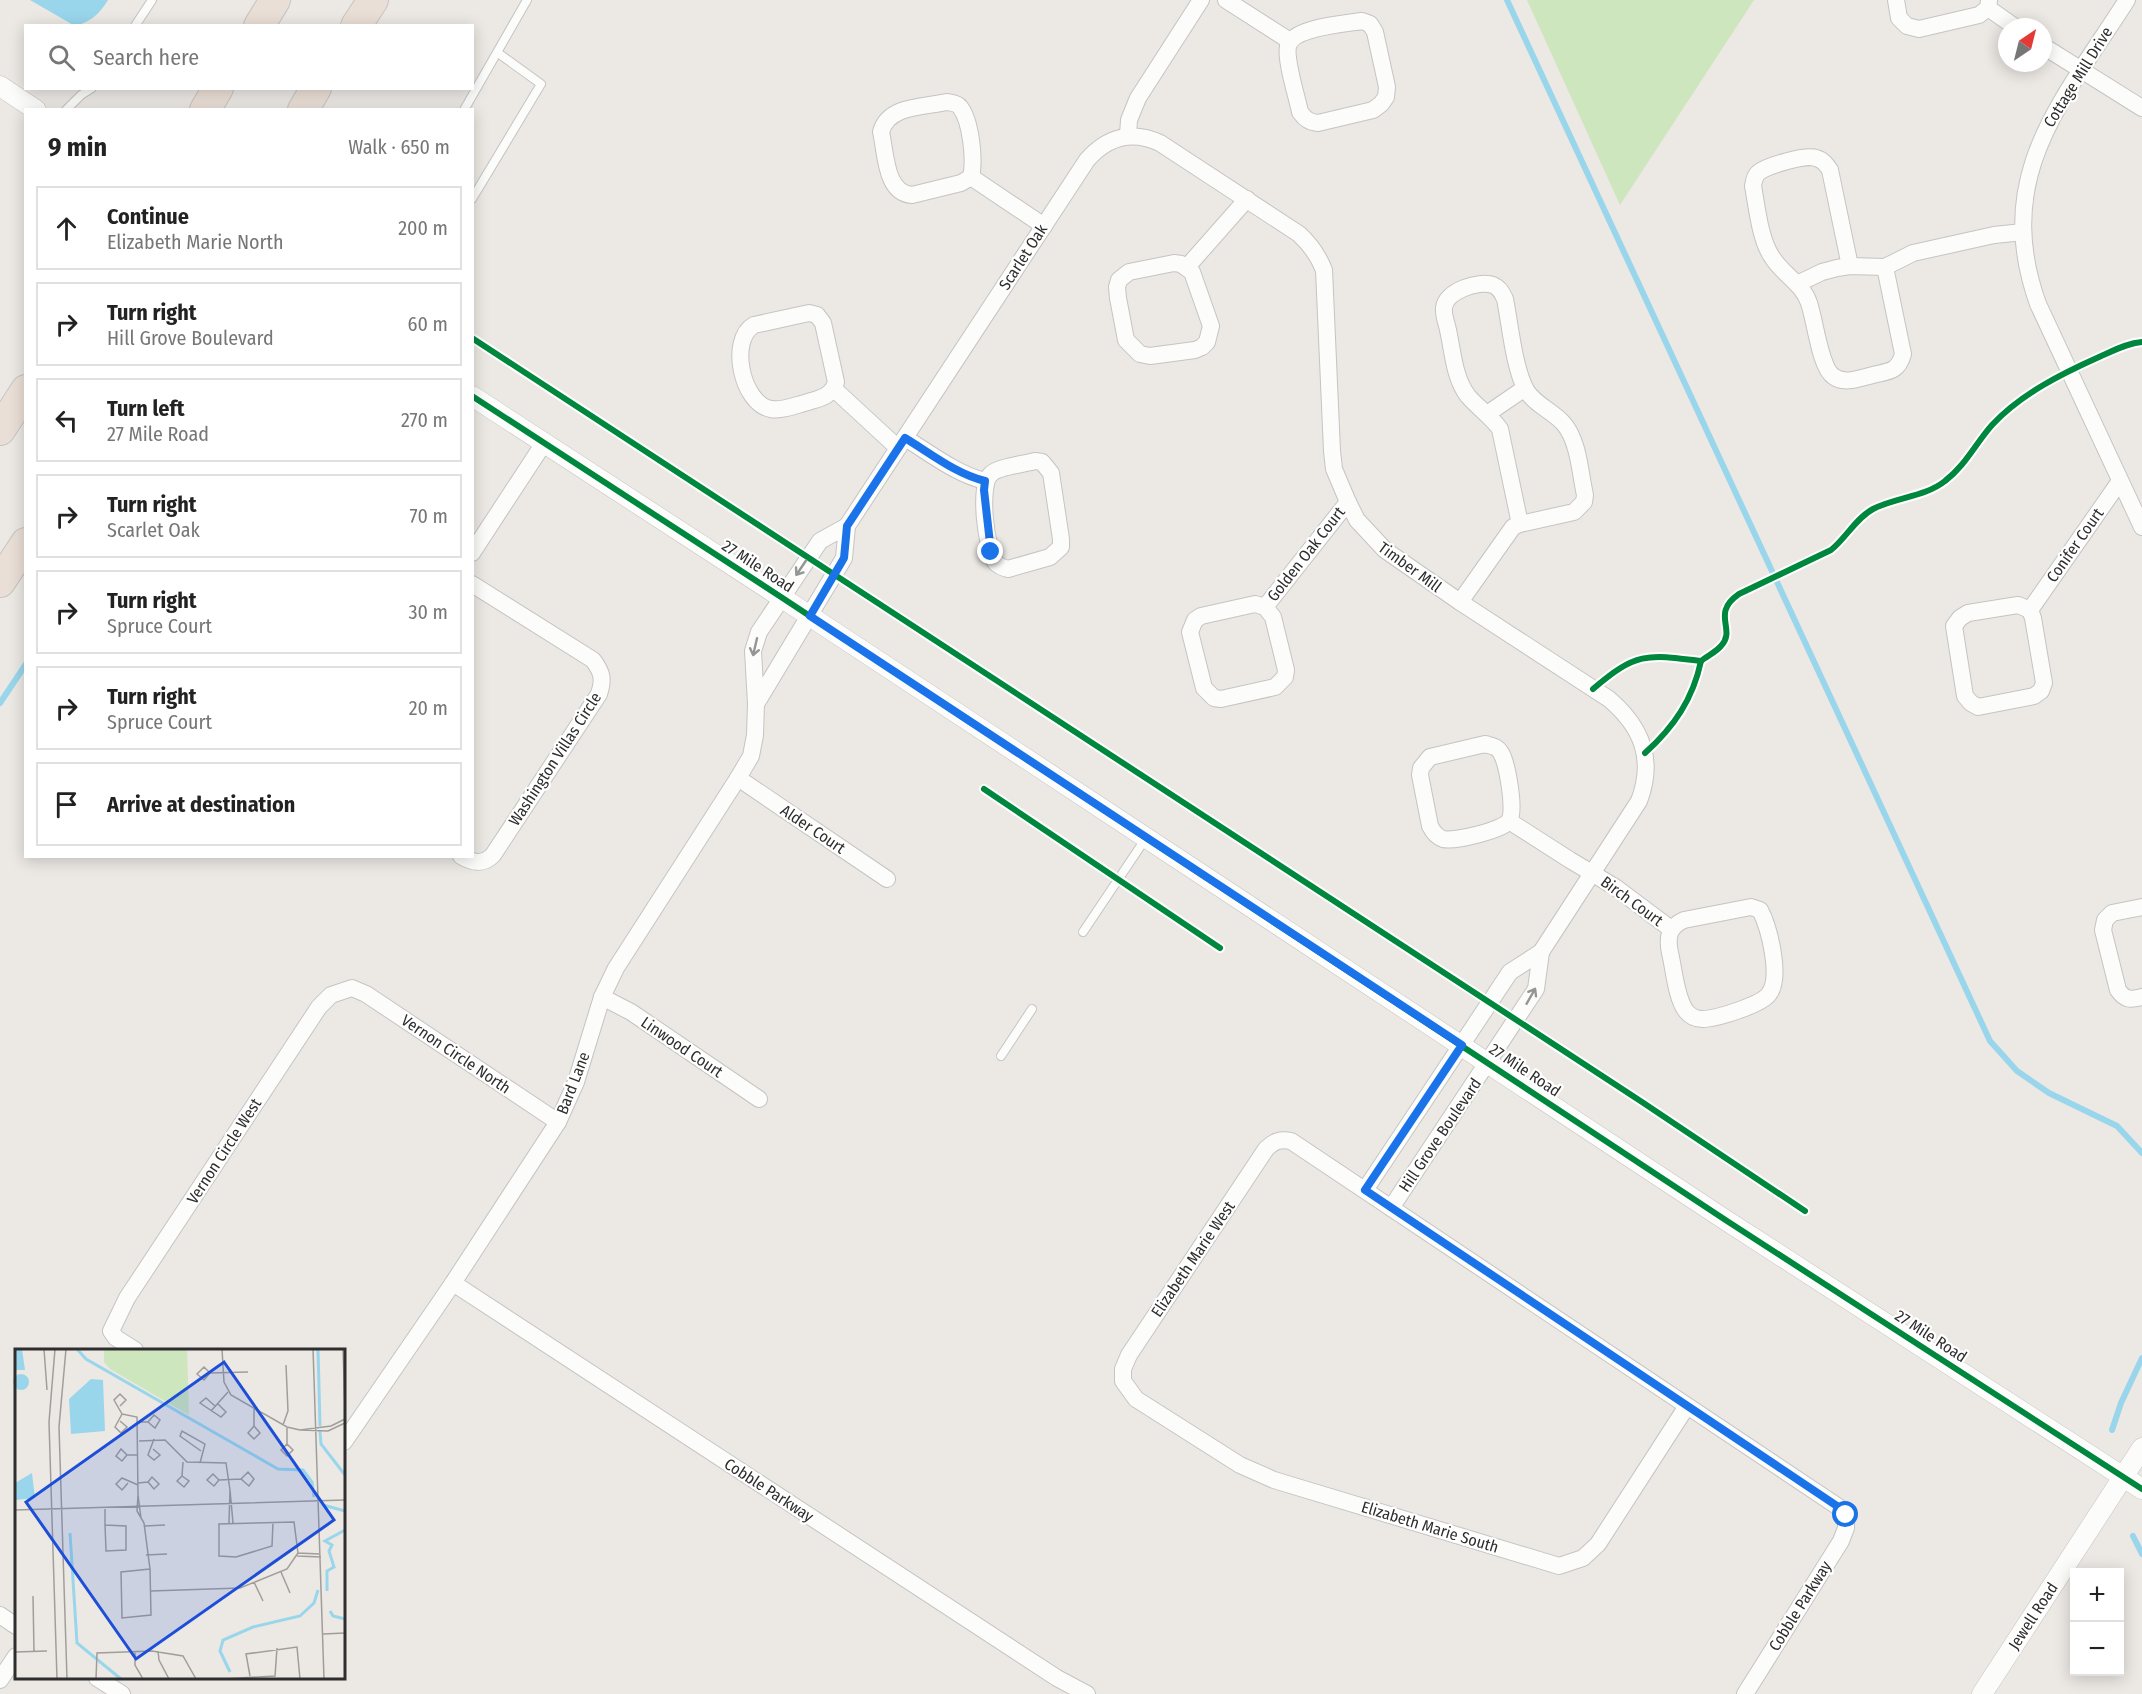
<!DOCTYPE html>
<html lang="en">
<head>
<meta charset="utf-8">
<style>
  body { margin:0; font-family:"Fira Sans Condensed",sans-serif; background:#f6f6f6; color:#222 }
  .controls { position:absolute; right:18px; bottom:18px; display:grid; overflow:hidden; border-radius:0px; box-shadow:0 3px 15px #0003 }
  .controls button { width:54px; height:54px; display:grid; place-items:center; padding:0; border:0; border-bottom:2px solid #e0e0e0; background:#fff; color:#222; font:30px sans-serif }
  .compass { position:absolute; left:1998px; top:18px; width:54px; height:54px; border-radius:50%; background:#fff; box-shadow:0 3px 15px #0003; rotate:35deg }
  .stop { position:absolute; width:18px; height:18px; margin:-14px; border:4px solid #1a73e8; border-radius:50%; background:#fff }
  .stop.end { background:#1a73e8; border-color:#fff; box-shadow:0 2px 6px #0008 }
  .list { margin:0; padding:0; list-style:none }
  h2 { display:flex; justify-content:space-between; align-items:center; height:78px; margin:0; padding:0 24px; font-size:26px }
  h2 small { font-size:20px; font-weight:400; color:#767676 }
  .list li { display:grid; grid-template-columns:39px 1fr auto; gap:18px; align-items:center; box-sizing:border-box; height:84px; margin:0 12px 12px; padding:0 12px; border:2px solid #e0e0e0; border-radius:0px }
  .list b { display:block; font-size:22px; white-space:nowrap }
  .list p { margin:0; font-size:20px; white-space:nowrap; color:#767676 }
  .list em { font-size:20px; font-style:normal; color:#767676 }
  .icon { flex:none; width:33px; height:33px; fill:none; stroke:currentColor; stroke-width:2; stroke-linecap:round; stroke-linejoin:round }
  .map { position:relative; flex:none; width:2142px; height:1694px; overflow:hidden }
  .search { position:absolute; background:#fff; box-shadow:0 3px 15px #0003; left:24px; top:24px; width:450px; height:66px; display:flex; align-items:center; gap:15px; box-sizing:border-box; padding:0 21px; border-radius:0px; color:#767676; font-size:22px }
  .panel { position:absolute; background:#fff; box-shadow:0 3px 15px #0003; left:24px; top:108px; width:450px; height:750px; border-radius:0px }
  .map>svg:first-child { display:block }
  .green { fill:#cee6be }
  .water { fill:#99d6ec }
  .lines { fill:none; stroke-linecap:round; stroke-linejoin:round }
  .stream { stroke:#99d6ec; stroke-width:6 }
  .service-casing { stroke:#c5c4c5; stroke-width:10 }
  .minor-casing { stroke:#c5c4c5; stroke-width:18 }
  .tertiary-casing { stroke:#c5c4c5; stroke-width:21 }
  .motorway-casing { stroke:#c6c5c4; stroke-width:32 }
  .service { stroke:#fcfcfb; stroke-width:8 }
  .minor { stroke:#fcfcfb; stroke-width:16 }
  .tertiary { stroke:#fcfcfb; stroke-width:20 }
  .motorway { stroke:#eadfd6; stroke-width:30 }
  .cycleway-casing { stroke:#fff; stroke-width:10 }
  .cycleway { stroke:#00873e; stroke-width:6 }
  .oneway { stroke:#959594 }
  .route { stroke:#1a73e8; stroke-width:8 }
  .labels { text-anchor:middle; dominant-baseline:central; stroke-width:4.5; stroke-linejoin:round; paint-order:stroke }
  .street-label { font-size:16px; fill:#2e2e2e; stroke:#fff }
  .inset-river { fill:none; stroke:#99d6ec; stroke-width:3 }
  .inset-road { fill:none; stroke:#a09e9b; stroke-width:1.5 }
  .view { fill:#1d4ed8; fill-opacity:0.15; stroke:#1d4ed8; stroke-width:3 }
  .inset-edge { fill:none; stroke:#2e2e2e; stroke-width:3 }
</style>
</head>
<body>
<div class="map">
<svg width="2142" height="1694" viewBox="0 0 2142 1694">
  <rect width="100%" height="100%" fill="#ece8e4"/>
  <path class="green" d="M1527 0H1754L1620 205Z"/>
  <path class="water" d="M30 0H108C100 13 91 22 75 26Z"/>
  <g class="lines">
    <g class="stream">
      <path d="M1507 0 1990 1041 2017 1071 2049 1093 2117 1126 2142 1153"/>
      <path d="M0 703 26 664"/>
      <path d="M2112 1430 2121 1403 2142 1358"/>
      <path d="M2133 1536 2142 1554"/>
    </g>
    <g class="service-casing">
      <g id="service">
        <path d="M135 26 152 0"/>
        <path d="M66 110 81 95 92 88"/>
        <path d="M464 110 527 0"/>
        <path d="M472 199 541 84 498 53"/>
        <path d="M1083 932 1146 838"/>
        <path d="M1001 1056 1032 1009"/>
      </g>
    </g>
    <g class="minor-casing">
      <g id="minor">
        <path d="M1226 0 1290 41"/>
        <path d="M1896 0 1899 18 1907 26 1919 29 1979 15 1988 8 1989 0"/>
        <path d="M2127 0C2062 102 1992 175 2038 304L2142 527"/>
        <path d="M1988 8 2015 27"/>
        <path d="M1362 21 1370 24 1375 32 1387 87 1386 97 1381 104 1373 110 1318 123C1309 122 1305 119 1300 112 1297 97 1285 60 1288 46 1293 27 1344 24 1362 21Z"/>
        <path d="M2043 46 2142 108"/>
        <path d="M947 102C952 103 957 103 960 107 971 121 975 160 971 177L961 183 912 195C885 193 886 153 881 132 888 105 925 107 947 102Z"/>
        <path d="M1128 135 1129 120 1138 98 1201 0"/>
        <path d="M971 177 1044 226"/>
        <path d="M1174 263 1181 264 1192 272 1211 326 1207 342 1202 347 1195 350 1150 356 1140 354 1126 340 1118 298 1117 287 1119 280 1129 272Z"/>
        <path d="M1850 266 1830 170C1826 164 1823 160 1816 158 1806 154 1766 166 1758 173 1754 177 1754 181 1753 186 1757 207 1760 240 1772 257 1782 274 1803 284 1809 303 1815 320 1820 367 1833 376 1844 385 1860 378 1873 375 1889 371 1898 372 1903 354L1885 267"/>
        <path d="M1187 267 1247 199"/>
        <path d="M1797 284 1822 272 1837 268 1850 266 1885 267 1913 253 1994 235 2023 232"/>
        <path d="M809 313 817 315 823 323 836 382C832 396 821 398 808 402 796 405 783 411 771 409 742 404 728 340 754 325Z"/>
        <path d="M834 389 898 448"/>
        <path d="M1487 414 1525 388"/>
        <path d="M905 438C930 453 956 474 985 481"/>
        <path d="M1035 461 1042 462 1051 473 1061 539V547L1050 557 1008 569C1004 568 1000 567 996 563 986 550 978 485 991 474 998 467 1024 464 1035 461Z"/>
        <path d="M847 526 1087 160C1107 137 1132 130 1160 143L1299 234C1311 245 1318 255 1324 270L1332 451 1334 469 1348 502 1357 520 1385 550 1460 602 1609 699C1642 727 1655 759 1639 801L1541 952"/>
        <path d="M472 553 544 443"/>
        <path d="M1460 602 1513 527 1520 524 1574 512 1584 502 1585 495C1580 473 1579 442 1564 424 1553 411 1535 405 1526 390 1514 368 1510 324 1505 299 1502 293 1500 288 1493 285 1479 280 1445 291 1444 308 1443 315 1447 324 1448 330 1453 352 1454 378 1468 396 1478 408 1491 416 1500 429L1520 524"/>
        <path d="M1255 604 1265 607 1273 617 1286 670 1285 677 1275 687 1221 699 1214 698 1204 688 1190 632 1195 620 1201 616Z"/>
        <path d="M2018 605 2030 610 2033 618 2044 683 2041 691 2034 696 1978 707 1971 703 1965 696 1954 626 1960 618 1968 613Z"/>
        <path d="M1265 607 1348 502"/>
        <path d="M2030 610 2120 481"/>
        <path d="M1485 744C1492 746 1497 746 1501 753 1507 763 1516 811 1509 821 1503 830 1454 842 1443 839 1437 837 1433 832 1430 826L1420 775 1421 768 1430 757Z"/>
        <path d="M738 778 887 879"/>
        <path d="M1509 821 1570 860 1615 887 1671 929"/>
        <path d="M461 856C473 863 483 865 493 855L599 694C604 679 602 672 593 660L472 584"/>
        <path d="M1751 907 1760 910C1769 927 1782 977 1769 994 1761 1005 1716 1019 1702 1019 1695 1019 1690 1016 1686 1011 1676 998 1674 969 1670 953 1667 938 1668 927 1684 920Z"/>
        <path d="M2142 907 2112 913 2105 920 2103 930 2118 990C2125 1000 2130 1000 2142 997"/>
        <path d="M602 997 631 1012 759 1099"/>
        <path d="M1365 1190 1510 972 1541 952 1536 989 1391 1208"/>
        <path d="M453 1283 1057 1678 1087 1694"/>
        <path d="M135 1350 116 1338 111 1331 127 1298 319 1007 331 995 352 988 366 994 558 1122"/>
        <path d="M1687 1406 1598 1544 1583 1558 1559 1566 1274 1480 1240 1465 1136 1399 1123 1381V1369L1129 1355 1266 1149C1274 1141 1280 1139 1291 1141L1840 1508 1846 1514V1528L1841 1541 1745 1694"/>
        <path d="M344 1442 453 1283 558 1122 576 1082 602 997 616 968 738 778 751 756 755 735 756 704 753 651 759 632 820 541 847 526 844 558 756 704"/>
        <path d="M0 1615 16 1626"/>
        <path d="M97 1678 122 1694"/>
        <path d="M0 1680 16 1656"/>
      </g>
    </g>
    <g class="tertiary-casing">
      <g id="tertiary">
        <path d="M0 86 36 110"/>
        <path d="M472 396 781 597 1727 1221 2142 1489"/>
        <path d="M1982 1694 2142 1448"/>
      </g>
    </g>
    <g class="motorway-casing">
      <g id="motorway">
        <path d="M259 26 275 0"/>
        <path d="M356 26 373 0"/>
        <path d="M205 110 218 88"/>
        <path d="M303 110 316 88"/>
        <path d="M0 430 26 390"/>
        <path d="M0 582 26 543"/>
      </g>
    </g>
    <use href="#service" class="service"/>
    <use href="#minor" class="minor"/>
    <use href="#tertiary" class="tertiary"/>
    <use href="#motorway" class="motorway"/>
    <g class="cycleway-casing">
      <g id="cycleway">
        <path d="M472 338 1642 1102 1805 1211"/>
        <path d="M472 396 781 597 1727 1221 2142 1489"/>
        <path d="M1593 689C1636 652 1647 654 1701 661"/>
        <path d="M1645 753C1674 727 1693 699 1701 661 1707 656 1716 652 1721 646 1737 629 1710 614 1739 594L1831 550C1846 538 1856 518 1873 509 1896 497 1925 497 1945 481 1965 466 1976 443 1992 425 2021 394 2061 374 2099 357 2113 351 2127 343 2142 342"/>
        <path d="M984 789 1220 948"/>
      </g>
    </g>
    <use href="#cycleway" class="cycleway"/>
  </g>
  <defs><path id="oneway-shaft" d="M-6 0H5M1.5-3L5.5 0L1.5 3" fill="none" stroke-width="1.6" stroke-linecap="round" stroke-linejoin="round" transform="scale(1.5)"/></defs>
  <g class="oneway">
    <use href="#oneway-shaft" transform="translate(801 568) rotate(124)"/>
    <use href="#oneway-shaft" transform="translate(755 647) rotate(103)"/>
    <use href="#oneway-shaft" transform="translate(1531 996) rotate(-60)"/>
  </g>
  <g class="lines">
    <path class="route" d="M991 552 984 490 985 481C956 474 930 453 905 438L847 526 844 558 810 616 1462 1045 1365 1190 1840 1508 1846 1515"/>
  </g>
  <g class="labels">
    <g class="street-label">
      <text transform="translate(2078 77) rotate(-58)">Cottage Mill Drive</text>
      <text transform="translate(1023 257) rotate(-57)">Scarlet Oak</text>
      <text transform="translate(2075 545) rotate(-55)">Conifer Court</text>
      <text transform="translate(1306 554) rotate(-52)">Golden Oak Court</text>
      <text transform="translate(758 566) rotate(33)">27 Mile Road</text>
      <text transform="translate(1410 567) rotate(36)">Timber Mill</text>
      <text transform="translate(555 759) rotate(-57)">Washington Villas Circle</text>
      <text transform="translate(813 829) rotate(34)">Alder Court</text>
      <text transform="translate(1632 901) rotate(36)">Birch Court</text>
      <text transform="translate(682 1047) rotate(34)">Linwood Court</text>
      <text transform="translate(456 1054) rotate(34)">Vernon Circle North</text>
      <text transform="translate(1525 1070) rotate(34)">27 Mile Road</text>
      <text transform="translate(573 1083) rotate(-69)">Bard Lane</text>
      <text transform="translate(1440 1135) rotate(-56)">Hill Grove Boulevard</text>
      <text transform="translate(224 1151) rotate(-57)">Vernon Circle West</text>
      <text transform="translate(1193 1259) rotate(-56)">Elizabeth Marie West</text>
      <text transform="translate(1931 1336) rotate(33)">27 Mile Road</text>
      <text transform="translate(769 1490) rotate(33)">Cobble Parkway</text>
      <text transform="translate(1430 1527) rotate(17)">Elizabeth Marie South</text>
      <text transform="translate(1800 1606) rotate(-58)">Cobble Parkway</text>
      <text transform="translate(2033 1616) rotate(-57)">Jewell Road</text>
    </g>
  </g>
  <g transform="translate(15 1349)">
    <rect width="330" height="330" fill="#ece8e4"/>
    <path d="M89 0H172L174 66 95 20 89 13Z" fill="#cee6be"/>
    <path d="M0 0H7L10 21H1ZM-2 33a8 8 0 1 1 16 0a8 8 0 1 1-16 0ZM76 30 88 31 90 82 56 85 54 50ZM17 124 20 149 0 151V134Z" fill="#99d6ec"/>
    <path class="inset-river" d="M62 0 71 10 263 120 288 121 297 133 299 148M303 0 305 77M305 82 306 95 330 126M308 156 330 162M55 184 62 294 106 330M312 242V222L319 218 314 202 317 196 310 192 330 181M315 262 318 267 330 270M215 323 205 302 208 291 238 278 285 267 299 254 303 241"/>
    <path class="inset-road" d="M29 0 32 41M40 0 34 73 42 330M51 0 44 78 52 330M207 0 209 33 216 46 272 78 285 81M298 0 309 330M328 0 330 63M195 24 189 31 182 25 189 18 195 24 233 23M0 56V81M105 57 111 51 105 45 99 51 107 65 100 78 106 84 112 78 105 72M200 57 191 49 185 54 206 68 211 63 203 55M239 59V77L245 84 239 90 233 84 239 77M196 62 213 43M107 65 122 68 123 146M330 70 316 77 285 81 313 82 330 74M122 73H133L139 66 145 71 140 79 133 73M268 76 273 62 271 16M124 92 150 91 172 113 211 114 215 141M272 95 278 101 272 107 266 101 272 95V79M138 100 145 106 139 111 133 106 139 90M112 106 107 112 101 107 106 100 112 106H122M185 114 190 95 167 82 165 87 186 102M167 127 174 132 169 138 162 132 167 127 168 113M204 131 198 125 192 131 199 137 204 131 226 130 234 137 239 130 233 123 226 130M113 134 107 141 101 135 107 129 123 136M123 134 133 133 137 128 144 135 139 140 133 133M90 158V176L91 201V202L111 201V177L90 176M0 161 330 151M126 169 123 146 122 162 129 174 135 220 136 266 107 269 106 223 135 220M214 174 215 141 218 174M130 177 150 176M283 204 305 205M131 206 152 205M282 207 306 208M266 223 275 244M239 233 248 252M136 242 225 239 272 220 283 204 279 173 204 175V207L221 208 257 197 258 173M18 247 19 303M308 285 330 284M120 302V316L128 330M143 302 144 311 154 330M0 303 32 302M235 327 231 305 282 298 285 330M81 330 82 304 137 302 168 307 181 330M209 330 260 327 262 299"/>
    <path class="view" d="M209 13 319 171 121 310 11 153Z"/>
    <rect width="330" height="330" class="inset-edge"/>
  </g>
</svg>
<div class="controls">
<button>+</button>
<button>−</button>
</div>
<svg class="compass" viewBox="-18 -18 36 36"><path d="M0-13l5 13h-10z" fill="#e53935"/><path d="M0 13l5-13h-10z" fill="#767676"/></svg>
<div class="stop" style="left:1846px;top:1515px"></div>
<div class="stop end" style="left:991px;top:552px"></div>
<div class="search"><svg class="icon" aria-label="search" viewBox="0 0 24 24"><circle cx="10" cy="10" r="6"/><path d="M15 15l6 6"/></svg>Search here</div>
<section class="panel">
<h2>9 min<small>Walk · 650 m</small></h2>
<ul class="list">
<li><svg class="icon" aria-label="ahead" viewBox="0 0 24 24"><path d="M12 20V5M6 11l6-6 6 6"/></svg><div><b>Continue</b><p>Elizabeth Marie North</p></div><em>200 m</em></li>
<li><svg class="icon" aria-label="right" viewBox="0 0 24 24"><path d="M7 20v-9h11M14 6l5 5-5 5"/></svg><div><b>Turn right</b><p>Hill Grove Boulevard</p></div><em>60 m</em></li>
<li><svg class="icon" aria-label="left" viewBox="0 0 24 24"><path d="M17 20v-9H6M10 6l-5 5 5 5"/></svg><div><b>Turn left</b><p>27 Mile Road</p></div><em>270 m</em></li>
<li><svg class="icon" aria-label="right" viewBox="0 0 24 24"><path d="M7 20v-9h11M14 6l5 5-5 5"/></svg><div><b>Turn right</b><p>Scarlet Oak</p></div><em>70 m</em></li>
<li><svg class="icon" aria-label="right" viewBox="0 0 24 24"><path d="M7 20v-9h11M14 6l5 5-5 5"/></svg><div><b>Turn right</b><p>Spruce Court</p></div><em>30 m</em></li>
<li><svg class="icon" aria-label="right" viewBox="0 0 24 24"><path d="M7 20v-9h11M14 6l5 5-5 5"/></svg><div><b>Turn right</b><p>Spruce Court</p></div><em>20 m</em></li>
<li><svg class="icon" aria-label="arrive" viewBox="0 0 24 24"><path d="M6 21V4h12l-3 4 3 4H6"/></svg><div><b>Arrive at destination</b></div></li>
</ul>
</section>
</div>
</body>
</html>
